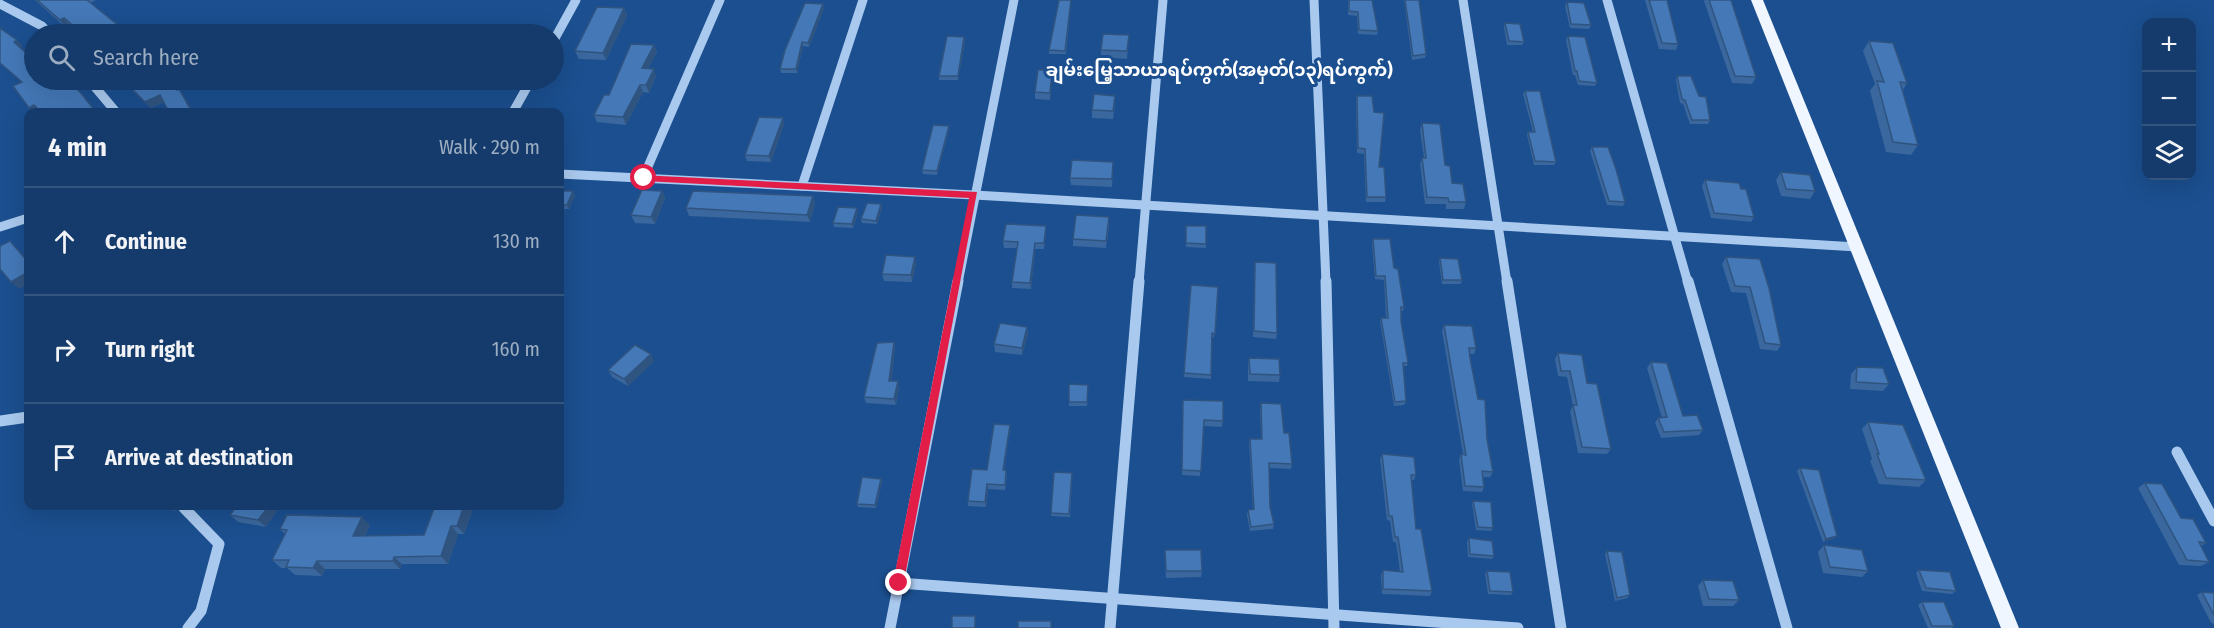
<!DOCTYPE html>
<html lang="en">
<head>
<meta charset="utf-8">
<style>
  body { margin:0; font-family:"Fira Sans Condensed","Noto Sans Myanmar",sans-serif; background:#214673; color:#f1f3f6 }
  .controls { position:absolute; right:18px; top:18px; display:grid; overflow:hidden; border-radius:12px; box-shadow:0 6px 24px #0002 }
  .controls button { width:54px; height:54px; display:grid; place-items:center; padding:0; border:0; border-bottom:2px solid #33557e; background:#143b6b; color:#f1f3f6; font:30px sans-serif }
  .stop { position:absolute; width:18px; height:18px; margin:-14px; border:4px solid #e11d48; border-radius:50%; background:#fff }
  .stop.end { background:#e11d48; border-color:#fff; box-shadow:0 2px 6px #0008 }
  .list { margin:0; padding:0; list-style:none }
  h2 { display:flex; justify-content:space-between; align-items:center; height:78px; margin:0; padding:0 24px; font-size:26px }
  h2 small { font-size:20px; font-weight:400; color:#9dadc1 }
  .list li { display:grid; grid-template-columns:39px 1fr auto; gap:18px; align-items:center; box-sizing:border-box; height:108px; padding:0 24px; border-top:2px solid #33557e }
  .list b { display:block; font-size:22px; white-space:nowrap }
  .list em { font-size:20px; font-style:normal; color:#9dadc1 }
  .icon { flex:none; width:33px; height:33px; fill:none; stroke:currentColor; stroke-width:2; stroke-linecap:round; stroke-linejoin:round }
  .map { position:relative; flex:none; width:2214px; height:628px; overflow:hidden }
  .search { position:absolute; background:#143b6b; box-shadow:0 6px 24px #0002; left:24px; top:24px; width:540px; height:66px; display:flex; align-items:center; gap:15px; box-sizing:border-box; padding:0 21px; border-radius:33px; color:#9dadc1; font-size:22px }
  .panel { position:absolute; background:#143b6b; box-shadow:0 6px 24px #0002; left:24px; top:108px; width:540px; height:402px; border-radius:12px }
  .map>svg:first-child { display:block }
  .lines { fill:none; stroke-linecap:round; stroke-linejoin:round }
  .minor-far1 { stroke:#a9c9ee; stroke-width:9 }
  .minor { stroke:#a9c9ee; stroke-width:11 }
  .major { fill:#f0f6ff; fill-rule:evenodd }
  .wall { fill:#3a679d }
  .shaded-wall { fill:#305480 }
  .building { fill:#4478b7; stroke:#305480; stroke-width:1.5 }
  .route { fill:#e11d48 }
  .labels { text-anchor:middle; dominant-baseline:central; stroke-width:6; stroke-linejoin:round; paint-order:stroke }
  .quarter-label { font-size:18px; font-weight:bold; fill:#fff; stroke:#1b4f8f }
</style>
</head>
<body>
<div class="map">
<svg width="2214" height="628" viewBox="0 0 2214 628">
  <rect width="100%" height="100%" fill="#1b4f8f"/>
  <g class="lines">
    <g class="minor-far1">
      <path d="M1314 0 1326 283"/>
      <path d="M1463 0 1507 283"/>
      <path d="M1607 0 1688 283"/>
      <path d="M0 4 42 26 49 34"/>
      <path d="M554 40 576 0"/>
      <path d="M89 80 116 112"/>
      <path d="M513 112 531 80"/>
      <path d="M560 174 974 195 1857 247"/>
      <path d="M643 178 720 0"/>
      <path d="M802 186 863 0"/>
      <path d="M0 227 28 218"/>
      <path d="M958 283 1014 0"/>
      <path d="M1139 283 1163 0"/>
    </g>
    <g class="minor">
      <path d="M1326 281 1334 628"/>
      <path d="M1507 281 1561 628"/>
      <path d="M1688 281 1787 628"/>
      <path d="M0 421 28 417"/>
      <path d="M2177 452 2214 521"/>
      <path d="M186 506 184 508 219 544 201 611 188 628"/>
      <path d="M899 583 1518 628"/>
      <path d="M890 628 958 281"/>
      <path d="M1110 628 1139 281"/>
    </g>
    <path class="major" d="M1751 0H1763L2019 628H2001Z"/>
  </g>
  <g class="wall">
    <path d="M35 0H96L90 3 129 34H81L69 25 65 27Z"/>
    <path d="M1059 0H1071L1066 54H1049V50Z"/>
    <path d="M1348 0H1372L1378 31 1377 35 1358 34 1357 16 1348 15Z"/>
    <path d="M1404 0H1419L1426 54 1425 58 1412 60Z"/>
    <path d="M1645 0H1667L1678 44 1676 50 1659 49Z"/>
    <path d="M1705 0H1731L1756 77 1752 84 1732 83 1704 1Z"/>
    <path d="M1567 2 1591 25 1589 29 1570 28 1565 6Z"/>
    <path d="M624 8 627 16 606 60 579 59 575 51Z"/>
    <path d="M824 8 809 47 803 46 797 73H781L780 69Z"/>
    <path d="M1505 23 1524 42 1522 45H1507L1504 27Z"/>
    <path d="M1129 35 1127 59 1101 57V50Z"/>
    <path d="M1568 36 1597 83 1595 86 1578 85 1575 75H1573L1566 40Z"/>
    <path d="M964 37 965 41 958 80H939V76Z"/>
    <path d="M1869 41 1907 83 1903 90 1918 145 1911 155 1886 152 1870 91 1875 84 1863 51Z"/>
    <path d="M654 45 657 52 648 68 656 76 649 93 643 92 626 125 597 122 594 115 609 95Z"/>
    <path d="M1677 76 1710 120 1708 124H1690L1683 104 1680 103 1676 80Z"/>
    <path d="M1052 77 1050 100 1035 99V92Z"/>
    <path d="M122 80H165L184 96 164 102 151 108Z"/>
    <path d="M1525 91 1556 162 1554 165H1534L1527 135 1528 132H1533L1523 94Z"/>
    <path d="M1357 96 1379 167 1386 197 1385 202H1366L1364 154 1357 153 1356 101Z"/>
    <path d="M1115 103 1113 119 1092 118V110Z"/>
    <path d="M1422 123 1445 165 1452 183 1466 202 1464 209H1446V204H1425L1420 164 1422 158H1424L1420 130Z"/>
    <path d="M784 124 771 162 747 161 745 155Z"/>
    <path d="M949 126V130L937 175 923 174 922 170Z"/>
    <path d="M1592 147 1625 202 1623 206 1607 205 1590 151Z"/>
    <path d="M1113 162 1112 187 1071 185 1070 178Z"/>
    <path d="M1781 172 1815 191 1810 199 1781 196 1776 180Z"/>
    <path d="M1705 180 1741 189 1754 217 1751 222 1711 218 1702 186Z"/>
    <path d="M560 191 575 195 569 209H560Z"/>
    <path d="M662 191 665 198 655 224 635 223 631 215Z"/>
    <path d="M813 196 815 203 810 222 689 216 686 208Z"/>
    <path d="M881 204 882 208 877 224 862 223 861 219Z"/>
    <path d="M858 212 853 228 834 227 833 223Z"/>
    <path d="M1109 225 1106 248 1073 246V239Z"/>
    <path d="M1186 226 1206 244V248L1186 247Z"/>
    <path d="M1046 232 1044 249H1035L1031 289 1012 288V282L1017 248H1004L1003 241Z"/>
    <path d="M1373 239 1394 268 1404 307 1403 311H1401V321L1408 363 1407 366H1403L1406 401 1404 405 1394 406 1380 321 1381 318H1386L1384 280 1375 279 1372 243Z"/>
    <path d="M1726 257 1760 259 1781 345 1777 351 1760 349 1746 293 1731 292 1722 264Z"/>
    <path d="M1440 258 1462 280 1461 284H1442L1439 262Z"/>
    <path d="M1255 262 1277 333 1276 339 1253 337Z"/>
    <path d="M916 264 912 282 884 281 882 274Z"/>
    <path d="M1191 285 1218 287 1214 337H1212L1211 379 1184 377Z"/>
    <path d="M1444 325 1476 348 1474 354H1470V358L1478 399 1487 439 1493 472 1490 477H1483L1484 487 1482 492 1463 491 1459 460 1461 454H1463L1442 331Z"/>
    <path d="M1027 327 1028 334 1022 355 995 352 994 344Z"/>
    <path d="M894 342 895 348 891 381 899 387 896 405 866 403 864 397Z"/>
    <path d="M1558 353 1587 383 1611 449 1607 454 1578 453 1570 411 1573 406 1567 377 1558 376 1555 359Z"/>
    <path d="M1249 358 1280 375 1279 382 1248 381V365Z"/>
    <path d="M654 361 628 386 612 377 608 370Z"/>
    <path d="M1651 362 1683 416 1703 430 1699 435 1661 438 1655 423 1658 418H1662L1647 368Z"/>
    <path d="M1857 367 1889 384 1883 391 1850 389 1851 374Z"/>
    <path d="M1069 384 1088 385 1087 406H1069Z"/>
    <path d="M1183 400 1223 421 1222 427 1203 426 1200 476 1182 475Z"/>
    <path d="M1261 403 1284 433 1292 464 1291 469 1269 468 1270 507 1274 524 1273 529 1250 531 1247 515 1248 510 1253 509 1249 444 1250 439H1261L1260 408Z"/>
    <path d="M1868 422 1926 480 1919 487 1879 484 1870 461 1872 459 1862 429Z"/>
    <path d="M1010 425V430L1004 470H1006L1007 475 1005 490 988 489 986 507 968 506V501L987 470Z"/>
    <path d="M1382 454 1416 475 1414 480H1412L1416 529 1432 591 1430 596 1382 594 1381 575 1383 570 1400 572 1396 542H1393L1390 521 1387 520 1380 459Z"/>
    <path d="M1800 468 1837 536 1833 539 1823 542 1797 471Z"/>
    <path d="M1072 477 1070 517 1051 516V513Z"/>
    <path d="M881 479 882 482 876 508 858 507 857 504Z"/>
    <path d="M2145 483 2206 543 2201 546 2209 562 2201 566 2179 565 2138 488Z"/>
    <path d="M1473 501 1493 528 1491 531 1476 530 1472 504Z"/>
    <path d="M152 506H151H177L176 511Z"/>
    <path d="M237 506H272L277 510 266 527 238 522 230 515Z"/>
    <path d="M435 506H470L473 509 464 534H458L448 564H402L400 569H325L322 576 295 575 287 568H281L272 560 285 534 280 529 370 525 365 536 424 535Z"/>
    <path d="M1469 538 1494 556 1492 559 1468 557 1467 542Z"/>
    <path d="M1824 545 1868 571 1862 577 1823 573 1818 552Z"/>
    <path d="M1165 550 1202 571 1201 577 1166 578Z"/>
    <path d="M1607 551 1630 595 1627 598 1615 601 1605 554Z"/>
    <path d="M1919 570 1956 591 1952 594 1922 591 1916 573Z"/>
    <path d="M1487 571 1513 592 1511 595 1488 594 1485 574Z"/>
    <path d="M1703 580 1739 600 1733 606H1703L1698 586Z"/>
    <path d="M2202 592 2214 593V624L2211 623 2197 595Z"/>
    <path d="M1922 602 1954 626 1952 628H1928L1918 605Z"/>
  </g>
  <g class="shaded-wall">
    <path d="M823 4 824 8 809 47 808 43Z"/>
    <path d="M624 8 627 16 606 60 603 53Z"/>
    <path d="M64 18 69 25 65 27 60 20Z"/>
    <path d="M964 37 965 41 958 80V76Z"/>
    <path d="M17 40 23 46 19 48 14 42Z"/>
    <path d="M802 42 803 46 797 73 796 69Z"/>
    <path d="M654 45 657 52 645 75 642 68Z"/>
    <path d="M654 69 656 76 649 93 646 85Z"/>
    <path d="M1052 70V77L1050 100V93Z"/>
    <path d="M640 85 643 92 626 125 623 117Z"/>
    <path d="M179 89 184 96 194 112H192Z"/>
    <path d="M160 95 165 101 151 108 145 102Z"/>
    <path d="M34 105 40 111 33 112 29 108Z"/>
    <path d="M783 118 784 124 771 162 769 156Z"/>
    <path d="M949 126V130L937 175V171Z"/>
    <path d="M573 191 575 195 569 209 567 205Z"/>
    <path d="M662 191 665 198 655 224 651 217Z"/>
    <path d="M813 196 815 203 810 222 807 215Z"/>
    <path d="M881 204 882 208 877 224 876 221Z"/>
    <path d="M857 208 858 212 853 228 852 224Z"/>
    <path d="M1046 226V232L1044 249V243Z"/>
    <path d="M10 241 28 260V262Z"/>
    <path d="M1035 243V249L1031 289 1030 283Z"/>
    <path d="M915 257 916 264 912 282 911 275Z"/>
    <path d="M28 272V284L19 289 11 282Z"/>
    <path d="M1027 327 1028 334 1022 355V348Z"/>
    <path d="M894 342 895 348 891 387 889 381Z"/>
    <path d="M651 354 654 361 628 386 624 379Z"/>
    <path d="M898 381 899 387 896 405 894 399Z"/>
    <path d="M1010 425V430L1003 475V470Z"/>
    <path d="M881 479 882 482 876 508 875 505Z"/>
    <path d="M987 484 988 489 986 507 985 502Z"/>
    <path d="M169 506H177L176 511Z"/>
    <path d="M269 506H272L277 510 266 527 258 520Z"/>
    <path d="M464 506H470L473 509 464 534 457 526Z"/>
    <path d="M362 517 370 525 361 544 353 536Z"/>
    <path d="M451 526 458 534 448 564 441 556Z"/>
    <path d="M1837 536 1833 539 1823 542 1826 539Z"/>
    <path d="M394 557 402 564 400 569 393 561Z"/>
    <path d="M317 561 325 569 322 576 313 568Z"/>
  </g>
  <g class="building">
    <path d="M37 0H87L129 34H83L64 18 60 20Z"/>
    <path d="M1059 0H1071L1065 51 1049 50Z"/>
    <path d="M1349 0H1372L1378 31 1359 30 1358 12 1349 11Z"/>
    <path d="M1405 0H1419L1426 54 1413 56Z"/>
    <path d="M1649 0H1667L1678 44 1662 43Z"/>
    <path d="M1709 0H1731L1756 77 1735 76Z"/>
    <path d="M1567 2 1584 3 1591 25 1571 24Z"/>
    <path d="M805 3 823 4 808 43 802 42 796 69H780L785 50Z"/>
    <path d="M597 7 624 8 603 53 575 51Z"/>
    <path d="M1505 23 1520 24 1524 42 1509 41Z"/>
    <path d="M0 28 17 40 14 42 34 60V80H68L80 92 96 112H41L34 105 29 108 13 86 22 82 0 63Z"/>
    <path d="M1103 34 1129 35 1127 51 1101 50Z"/>
    <path d="M947 36 964 37 958 76H939Z"/>
    <path d="M1568 36 1585 37 1597 83 1579 81 1577 71H1575Z"/>
    <path d="M1869 41 1893 43 1907 83 1900 82 1918 145 1893 142 1877 81 1884 82Z"/>
    <path d="M631 44 654 45 642 68 654 69 646 85H640L623 117 594 115 604 95H609Z"/>
    <path d="M1038 70H1052L1050 93 1035 92Z"/>
    <path d="M1677 76H1691L1699 96 1706 97 1710 120H1692L1685 100 1682 99Z"/>
    <path d="M123 80H165L177 90 179 89 192 112H169L160 95 145 102Z"/>
    <path d="M1525 91H1540L1556 162 1535 161 1528 132H1535Z"/>
    <path d="M1094 94 1115 96 1113 111 1092 110Z"/>
    <path d="M1357 96H1372L1374 112 1384 113 1379 167H1384L1386 197H1367L1365 149 1358 148Z"/>
    <path d="M759 117 783 118 769 156 745 155Z"/>
    <path d="M1422 123 1440 124 1445 165 1450 166 1452 183 1463 184 1466 202H1449L1448 198 1427 197 1422 158H1426Z"/>
    <path d="M933 125 949 126 937 171 922 170Z"/>
    <path d="M1592 147H1608L1616 169 1625 202 1609 201Z"/>
    <path d="M1072 160 1113 162 1112 179 1070 178Z"/>
    <path d="M1781 172 1810 175 1815 191 1786 189Z"/>
    <path d="M1705 180 1739 183 1741 189H1746L1754 217 1714 213Z"/>
    <path d="M642 190 662 191 651 217 631 215Z"/>
    <path d="M560 191H573L567 205H560Z"/>
    <path d="M693 191 813 196 807 215 686 208Z"/>
    <path d="M867 203 881 204 876 221 861 219Z"/>
    <path d="M838 207 857 208 852 224 833 223Z"/>
    <path d="M1076 215 1109 217 1106 241 1073 239Z"/>
    <path d="M1006 224 1046 226 1044 243H1035L1030 283 1012 282 1018 242 1003 241Z"/>
    <path d="M1186 226H1206V244L1186 243Z"/>
    <path d="M1373 239H1390L1394 268 1398 269 1404 307H1401V321L1408 363H1403L1406 401 1395 402 1381 318H1388L1385 276H1376Z"/>
    <path d="M10 241 28 262V272L11 282 0 269V246Z"/>
    <path d="M886 255 915 257 911 275 882 274Z"/>
    <path d="M1726 257 1760 259 1769 288 1781 345 1765 343 1750 287 1735 286Z"/>
    <path d="M1440 258 1458 259 1462 280H1443Z"/>
    <path d="M1255 262 1276 263 1277 333 1254 331Z"/>
    <path d="M1191 285 1218 287 1215 334 1212 333 1211 375 1184 373Z"/>
    <path d="M1000 323 1027 327 1022 348 994 344Z"/>
    <path d="M1444 325 1472 326 1476 348H1469L1470 358 1478 399 1485 400 1487 439 1493 472 1482 471 1484 487 1465 486 1461 454 1466 455Z"/>
    <path d="M894 342 889 381H898L894 399 864 397 877 343Z"/>
    <path d="M635 345 651 354 624 379 608 370Z"/>
    <path d="M1558 353 1582 355 1587 383 1597 384 1611 449 1582 447 1573 405H1577L1570 371H1561Z"/>
    <path d="M1249 358 1279 359 1280 375 1250 374Z"/>
    <path d="M1651 362 1667 363 1683 416 1697 415 1703 430 1664 432 1658 418 1667 417Z"/>
    <path d="M1857 367 1883 368 1889 384 1856 382Z"/>
    <path d="M1069 384 1088 385 1087 402H1069Z"/>
    <path d="M1183 400 1223 401V421L1204 420 1201 471 1182 470Z"/>
    <path d="M1261 403 1281 404 1284 433H1289L1292 464 1269 463 1270 507 1274 524 1251 527 1248 510 1254 509 1250 439H1262Z"/>
    <path d="M1868 422 1903 425 1926 480 1886 478 1877 454H1879Z"/>
    <path d="M994 424 1010 425 1003 470H1006L1005 485 987 484 985 502 968 501 972 469 987 470Z"/>
    <path d="M1382 454 1414 457 1416 475H1411L1416 529H1421L1432 591 1383 589V570L1403 572 1398 537H1395L1392 516H1389Z"/>
    <path d="M1800 468 1819 470 1837 536 1826 539Z"/>
    <path d="M1054 472 1072 473 1069 514 1051 513Z"/>
    <path d="M862 477 881 479 875 505 857 504Z"/>
    <path d="M2145 483 2162 484 2181 518 2193 519 2206 543 2199 542 2209 562 2187 560Z"/>
    <path d="M1473 501 1491 502 1493 528 1478 527Z"/>
    <path d="M237 506H269L258 520 230 515Z"/>
    <path d="M435 506H464L457 526H451L441 556 394 557 393 561H317L313 568 286 567 289 560H272L287 530 280 529 287 515 362 517 353 536 424 535Z"/>
    <path d="M1469 538 1492 541 1494 556 1470 554Z"/>
    <path d="M1824 545 1862 550 1868 571 1830 567Z"/>
    <path d="M1165 550H1201L1202 571H1166Z"/>
    <path d="M1607 551 1622 552 1630 595 1617 598Z"/>
    <path d="M1919 570 1950 572 1956 591 1926 588Z"/>
    <path d="M1487 571 1510 572 1513 592 1490 591Z"/>
    <path d="M1703 580 1733 581 1739 600 1709 599Z"/>
    <path d="M2202 592 2214 593V615Z"/>
    <path d="M1922 602H1944L1954 626H1932Z"/>
    <rect x="952" y="616" width="23" height="12"/>
    <rect x="1018" y="621" width="33" height="7"/>
  </g>
  <path class="route" d="M640 175 977 192 903 587 899 588 893 583 969 198 644 181 640 180Z"/>
  <g class="labels">
    <g class="quarter-label">
      <text x="1219" y="70">ချမ်းမြေ့သာယာရပ်ကွက်(အမှတ်(၁၃)ရပ်ကွက်)</text>
    </g>
  </g>
</svg>
<div class="controls">
<button>+</button>
<button>−</button>
<button><svg class="icon" aria-label="layers" viewBox="0 0 24 24"><path d="M12 4l9 5-9 5-9-5zM3 14l9 5 9-5"/></svg></button>
</div>
<div class="stop" style="left:644px;top:178px"></div>
<div class="stop end" style="left:899px;top:583px"></div>
<div class="search"><svg class="icon" aria-label="search" viewBox="0 0 24 24"><circle cx="10" cy="10" r="6"/><path d="M15 15l6 6"/></svg>Search here</div>
<section class="panel">
<h2>4 min<small>Walk · 290 m</small></h2>
<ul class="list">
<li><svg class="icon" aria-label="ahead" viewBox="0 0 24 24"><path d="M12 20V5M6 11l6-6 6 6"/></svg><div><b>Continue</b></div><em>130 m</em></li>
<li><svg class="icon" aria-label="right" viewBox="0 0 24 24"><path d="M7 20v-9h11M14 6l5 5-5 5"/></svg><div><b>Turn right</b></div><em>160 m</em></li>
<li><svg class="icon" aria-label="arrive" viewBox="0 0 24 24"><path d="M6 21V4h12l-3 4 3 4H6"/></svg><div><b>Arrive at destination</b></div></li>
</ul>
</section>
</div>
</body>
</html>
